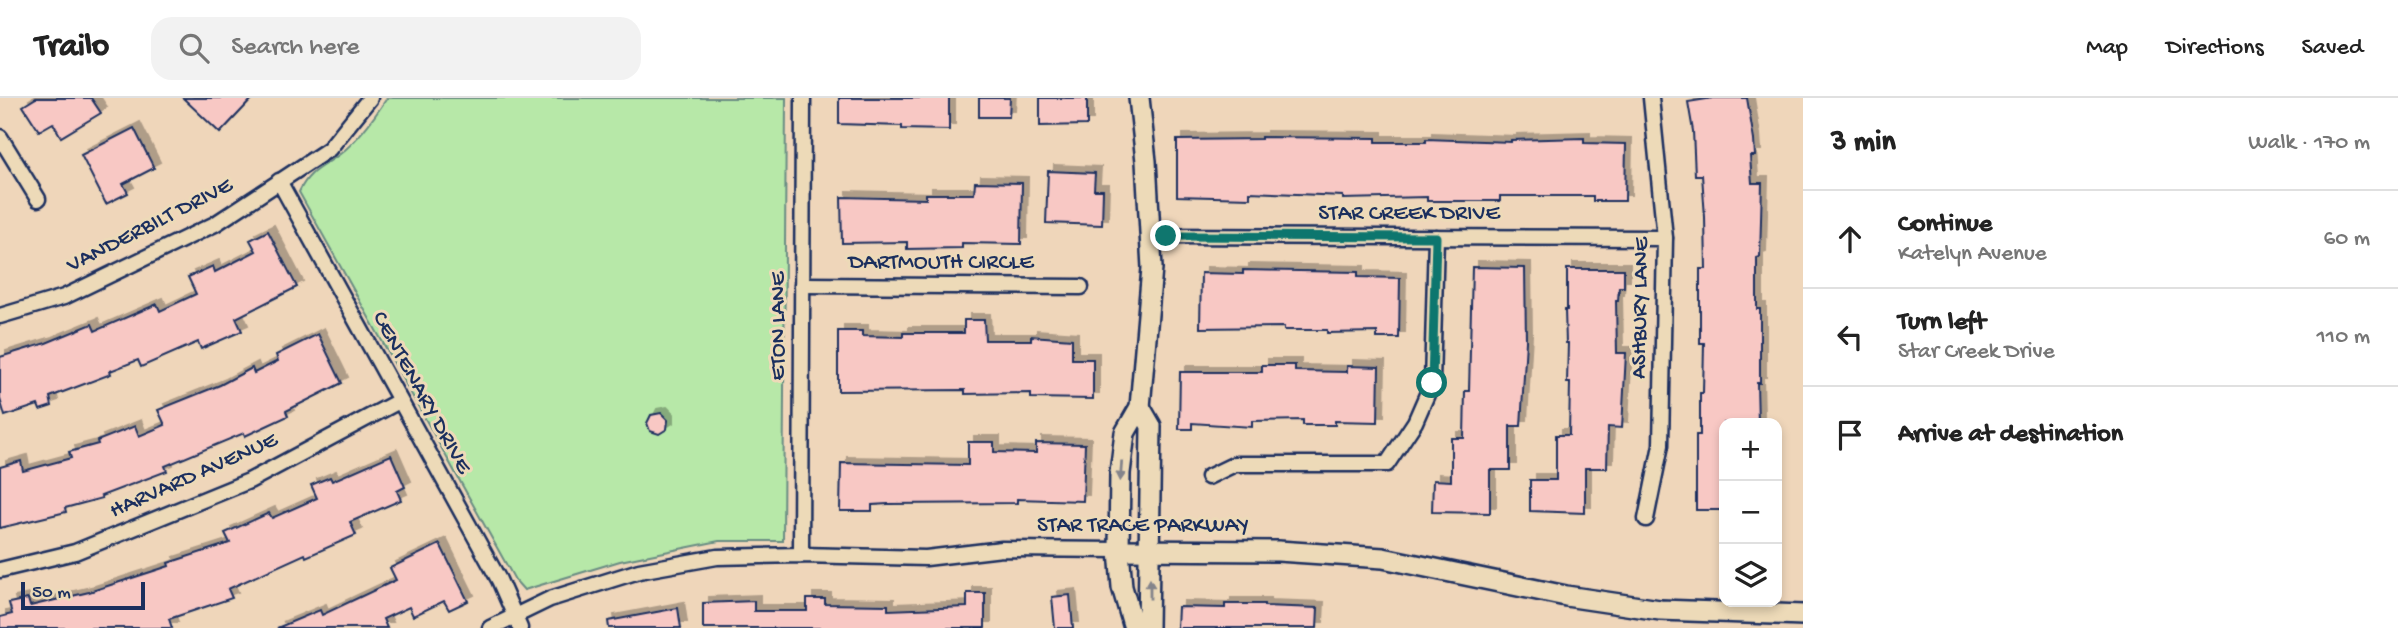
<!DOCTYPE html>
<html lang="en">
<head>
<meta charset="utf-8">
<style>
  body { margin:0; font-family:"Gochi Hand",sans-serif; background:#f2f2f2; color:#222 }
  .controls { position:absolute; right:21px; bottom:21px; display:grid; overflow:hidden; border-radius:14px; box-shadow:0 4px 10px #0003 }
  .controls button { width:63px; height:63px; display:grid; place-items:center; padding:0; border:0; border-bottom:2px solid #e0e0e0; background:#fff; color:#222; font:35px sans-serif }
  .scale { position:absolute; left:21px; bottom:18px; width:124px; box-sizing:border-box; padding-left:7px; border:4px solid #1b2f5e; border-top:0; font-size:19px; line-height:24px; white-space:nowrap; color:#1b2f5e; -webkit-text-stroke:5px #eddab8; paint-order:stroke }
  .stop { position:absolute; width:21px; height:21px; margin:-16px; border:5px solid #0f766e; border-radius:50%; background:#fff }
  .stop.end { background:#0f766e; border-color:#fff; box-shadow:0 2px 7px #0008 }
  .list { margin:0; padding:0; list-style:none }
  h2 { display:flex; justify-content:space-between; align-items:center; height:91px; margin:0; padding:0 28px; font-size:30px }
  h2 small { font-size:23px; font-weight:400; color:#767676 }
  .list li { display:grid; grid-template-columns:46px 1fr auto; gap:21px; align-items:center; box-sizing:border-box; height:98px; padding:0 28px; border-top:2px solid #e0e0e0 }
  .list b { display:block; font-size:26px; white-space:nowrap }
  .list p { margin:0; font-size:23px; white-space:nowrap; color:#767676 }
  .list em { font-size:23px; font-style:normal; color:#767676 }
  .icon { flex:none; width:38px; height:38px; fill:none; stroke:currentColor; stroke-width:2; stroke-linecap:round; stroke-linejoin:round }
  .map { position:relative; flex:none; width:1803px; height:530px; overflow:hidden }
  header { display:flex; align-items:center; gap:42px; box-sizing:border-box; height:98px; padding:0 35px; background:#fff; border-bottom:2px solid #e0e0e0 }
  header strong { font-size:33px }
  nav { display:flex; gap:38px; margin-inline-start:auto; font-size:24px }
  .search { width:490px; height:63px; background:#f2f2f2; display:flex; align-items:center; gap:18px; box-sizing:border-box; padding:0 24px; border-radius:21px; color:#767676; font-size:26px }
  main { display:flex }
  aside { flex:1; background:#fff }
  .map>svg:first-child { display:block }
  .green { fill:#b7e8a8; stroke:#698c83; stroke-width:2 }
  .building { fill:#f8c8c4; stroke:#1b2f5e; stroke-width:2; filter:url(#shadow) }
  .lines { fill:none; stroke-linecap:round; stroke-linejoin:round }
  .street-casing { stroke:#1b2f5e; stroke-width:19 }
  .secondary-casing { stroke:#1b2f5e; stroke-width:24 }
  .street { stroke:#eddab8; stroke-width:14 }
  .secondary { stroke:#eddab8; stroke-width:19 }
  .oneway { fill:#84848b }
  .route { stroke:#0f766e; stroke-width:9 }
  .labels { text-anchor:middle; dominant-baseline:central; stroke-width:6; stroke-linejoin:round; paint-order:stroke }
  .street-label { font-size:23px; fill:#1b2f5e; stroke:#eddab8 }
</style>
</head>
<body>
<header>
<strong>Trailo</strong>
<div class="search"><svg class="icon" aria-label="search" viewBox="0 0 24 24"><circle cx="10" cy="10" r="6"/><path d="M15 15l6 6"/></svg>Search here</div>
<nav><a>Map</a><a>Directions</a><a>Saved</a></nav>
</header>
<main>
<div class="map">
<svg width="1803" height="530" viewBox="0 0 1803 530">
  <defs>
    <filter id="shadow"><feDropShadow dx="6" dy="-6" stdDeviation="0" flood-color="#0004"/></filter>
  </defs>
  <rect width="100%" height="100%" fill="#efd6ba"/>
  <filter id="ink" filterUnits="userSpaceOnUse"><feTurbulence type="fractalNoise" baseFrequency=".0143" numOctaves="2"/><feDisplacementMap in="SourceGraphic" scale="14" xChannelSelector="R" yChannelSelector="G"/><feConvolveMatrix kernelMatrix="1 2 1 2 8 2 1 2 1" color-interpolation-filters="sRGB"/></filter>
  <g filter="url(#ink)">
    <path class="green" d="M387 0H786L783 443H719L620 463 524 492 515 482 299 94C310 71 322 70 340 56 358 42 374 20 387 0Z"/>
    <g class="building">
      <path d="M36 0H91L101 15 61 39 53 25 39 33 23 8Z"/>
      <path d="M183 0H253L220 35Z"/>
      <path d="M839 0H949V32L902 31V28L839 26Z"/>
      <path d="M979 0H1010L1009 19H979Z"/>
      <path d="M1040 0H1087V27L1040 28Z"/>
      <path d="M1713 0H1747L1754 42 1755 58H1750L1752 85H1762L1760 159 1757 160V211H1760V285H1757L1758 325H1724V412H1696V337H1700V295H1703L1704 245H1700V171H1706L1705 119 1702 77H1695L1693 33 1688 4Z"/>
      <path d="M134 30 154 70 123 86 128 95 106 106 81 57Z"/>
      <path d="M1261 39 1376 40V44H1426V41L1511 44V42L1584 40V45L1626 46 1625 103H1593V98H1500V103H1427V99L1343 101V98L1250 94V100L1177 98V42L1261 41Z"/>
      <path d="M1048 73 1095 75 1094 92H1103L1102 127 1046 125Z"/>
      <path d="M975 84 1022 85 1021 146 962 145V150L907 151V144L842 145 841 99 926 101V96H974Z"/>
      <path d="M268 133 297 189 236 220 242 233 201 251 198 244 141 269 138 262 110 273 111 276 50 299 52 308 40 312 38 307 5 318 0 301V259L46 245 92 226 95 233 157 206 160 213 196 196 188 179 213 168 215 174 256 153 250 142Z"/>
      <path d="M1472 169 1525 170 1526 243 1521 328H1510V372H1490V415L1432 414 1433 382 1451 383V340H1464L1465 293H1469Z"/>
      <path d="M1567 171H1624V189H1619L1618 203H1616L1617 255H1626L1622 330 1608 329 1607 370H1585V415L1530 413V382H1556V337H1569L1570 285H1567L1568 245H1566L1565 212H1567Z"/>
      <path d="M1243 172 1358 174V179L1400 180 1399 240H1377V234L1327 235V232H1284V229L1200 230 1201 175 1243 176Z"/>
      <path d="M964 222H984L985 242H1031V238L1072 241V261H1093V301L1031 300V295L965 296V292L838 293V233H862V238L903 239V235H964Z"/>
      <path d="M318 236 342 285 286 313 288 318 245 338 244 335 165 368 167 373 101 398 102 400 65 410 66 414 0 430V369L21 363 23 373 71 360 69 354 98 346 97 343 135 328 139 338 165 327 158 312 220 287 252 270 254 275 278 263 276 257Z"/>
      <path d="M1262 267H1295V273L1347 274V268L1379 269 1378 324 1335 323V327H1303V322L1252 323V329L1192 325V331H1179L1180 274H1262Z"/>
      <path d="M661 315 668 322 667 331 659 336 650 333 647 325 651 317Z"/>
      <path d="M968 344H994V354L1036 355V345L1085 346 1083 403 1017 401V405L888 406 872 407V413H840L841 365 968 367Z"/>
      <path d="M391 357 405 389 397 393 401 402 350 424 356 437 306 459 305 456 228 491 232 500 169 521 172 530H0V519L12 516 9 505 28 501 30 508 89 494 169 468 168 465 230 445 225 435 269 415 272 420 317 400 311 387 330 379 332 383Z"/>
      <path d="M440 446 468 503 449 512 444 503 413 518 409 509 383 521 387 530H277L320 512 322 517 396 482 390 470Z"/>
      <path d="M967 495H985V530H703V505L754 503V513H807V501H825V506L888 507V512L967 509Z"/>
      <path d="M1070 497 1073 530H1055L1052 499Z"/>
      <path d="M1225 506H1264V508L1318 510 1317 530H1177L1178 509 1225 510Z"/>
      <path d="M678 510 681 530H609L608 523Z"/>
    </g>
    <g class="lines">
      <g class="street-casing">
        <g id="street">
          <path d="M0 39 38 101"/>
          <path d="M279 83 499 482 520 530"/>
          <path d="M1152 138 1665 140"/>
          <path d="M802 187 1081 189"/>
          <path d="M0 218 64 199 215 126 329 51 370 0"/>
          <path d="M1208 379 1235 366H1387L1415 324 1432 285 1436 139"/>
          <path d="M1646 421 1661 347 1665 140 1651 0"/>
          <path d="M801 457 803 0"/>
          <path d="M0 472 75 454 249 383 399 303"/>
          <path d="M490 530 550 501 639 473 717 459 801 457 926 460 1002 451 1119 452"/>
        </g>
      </g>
      <g class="secondary-casing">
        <g id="secondary">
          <path d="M1140 309 1151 328 1148 530"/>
          <path d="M1119 452 1278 453 1383 460 1566 498 1660 512 1803 517"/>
          <path d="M1134 530 1122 489 1119 452 1120 375 1125 335 1140 309 1152 170 1146 63 1139 0"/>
        </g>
      </g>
      <use href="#street" class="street"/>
      <use href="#secondary" class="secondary"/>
    </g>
    <defs><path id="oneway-solid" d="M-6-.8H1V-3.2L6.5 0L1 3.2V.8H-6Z" transform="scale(1.75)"/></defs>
    <g class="oneway">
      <use href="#oneway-solid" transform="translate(1121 373) rotate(94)"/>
      <use href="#oneway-solid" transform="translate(1150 491) rotate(-90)"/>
    </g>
  </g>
  <g class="lines" filter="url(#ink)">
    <path class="route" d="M1166 138 1436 139 1432 285"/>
  </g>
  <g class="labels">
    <g class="street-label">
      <text x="1409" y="116">STAR CREEK DRIVE</text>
      <text transform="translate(150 128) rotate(-27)">VANDERBILT DRIVE</text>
      <text x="941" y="165">DARTMOUTH CIRCLE</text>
      <text transform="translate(1641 210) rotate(-89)">ASHBURY LANE</text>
      <text transform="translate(779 228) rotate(-90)">ETON LANE</text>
      <text transform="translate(421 295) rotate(61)">CENTENARY DRIVE</text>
      <text transform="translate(194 378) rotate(-24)">HARVARD AVENUE</text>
      <text x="1143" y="428">STAR TRACE PARKWAY</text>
    </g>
  </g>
</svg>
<div class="controls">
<button>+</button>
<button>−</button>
<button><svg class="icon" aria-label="layers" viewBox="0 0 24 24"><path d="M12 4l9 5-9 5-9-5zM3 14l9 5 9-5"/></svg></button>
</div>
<div class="scale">50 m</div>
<div class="stop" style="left:1432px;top:285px"></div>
<div class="stop end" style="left:1166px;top:138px"></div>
</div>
<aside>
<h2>3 min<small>Walk · 170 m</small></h2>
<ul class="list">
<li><svg class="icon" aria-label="ahead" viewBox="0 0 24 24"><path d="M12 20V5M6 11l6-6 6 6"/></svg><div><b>Continue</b><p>Katelyn Avenue</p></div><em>60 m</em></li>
<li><svg class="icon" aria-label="left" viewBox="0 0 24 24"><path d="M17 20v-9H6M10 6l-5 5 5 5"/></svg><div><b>Turn left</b><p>Star Creek Drive</p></div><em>110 m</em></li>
<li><svg class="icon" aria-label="arrive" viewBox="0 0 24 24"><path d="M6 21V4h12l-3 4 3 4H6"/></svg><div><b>Arrive at destination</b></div></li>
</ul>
</aside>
</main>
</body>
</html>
